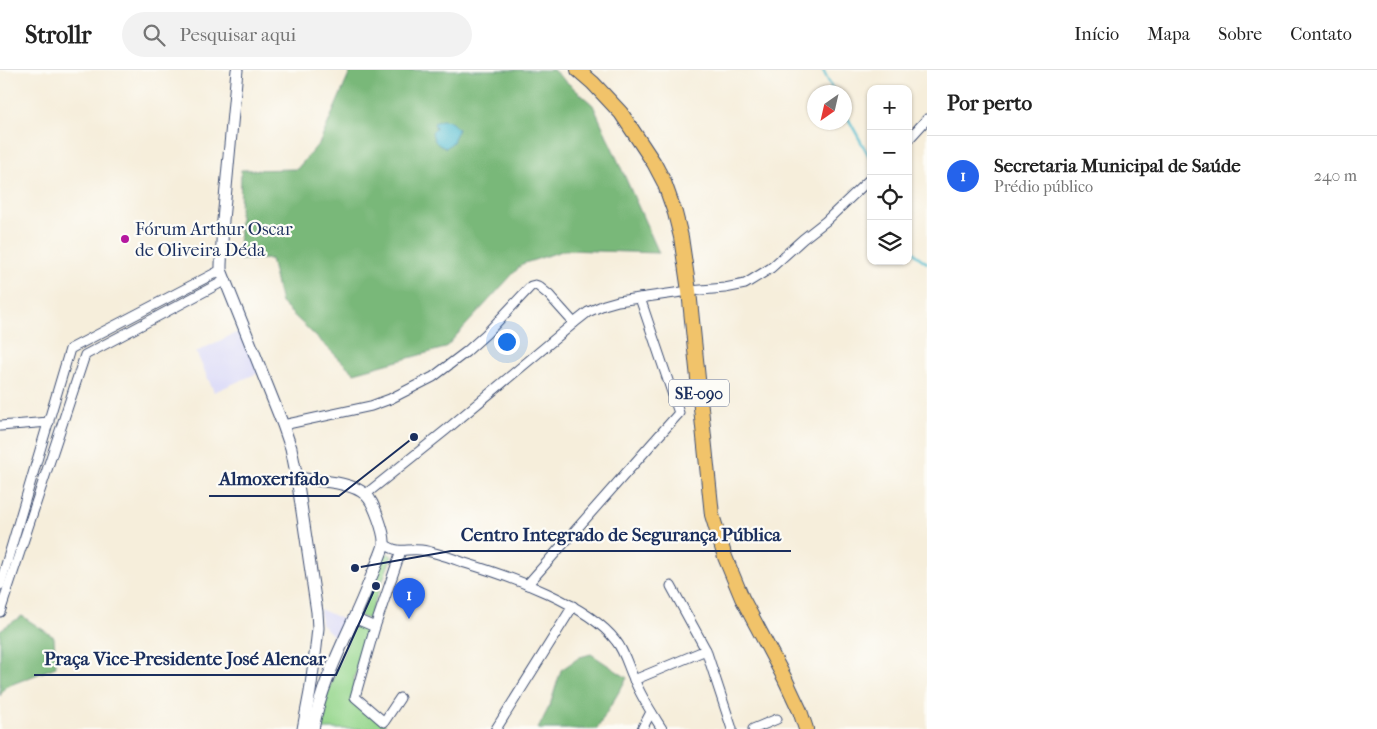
<!DOCTYPE html>
<html lang="pt">
<head>
<meta charset="utf-8">
<style>
  body { margin:0; font-family:"IM FELL French Canon",serif; background:#f2f2f2; color:#222 }
  .controls { position:absolute; right:15px; top:15px; display:grid; overflow:hidden; border-radius:10px; box-shadow:0 1px 4px #0004 }
  .controls button { width:45px; height:45px; display:grid; place-items:center; padding:0; border:0; border-bottom:1px solid #e0e0e0; background:#fff; color:#222; font:25px sans-serif }
  .compass { position:absolute; left:807px; top:15px; width:45px; height:45px; border-radius:50%; background:#fff; box-shadow:0 1px 4px #0004; rotate:214deg }
  .you { position:absolute; left:506px; top:271px; width:18px; height:18px; margin:-12px; border:4px solid #fff; border-radius:50%; background:#1a73e8; box-shadow:0 0 0 8px #1a73e833 }
  .badge { display:grid; place-items:center; width:32px; height:32px; border-radius:50%; background:#2563eb; color:#fff; font-size:16px; font-weight:700 }
  .pin { position:absolute; translate:-50% -41px; filter:drop-shadow(0 1px 2px #0008) }
  .pin::after { content:''; position:absolute; top:26px; width:18px; height:15px; background:inherit; clip-path:polygon(0 0,100% 0,50% 100%) }
  .list { margin:0; padding:0; list-style:none }
  h2 { display:flex; justify-content:space-between; align-items:center; height:65px; margin:0; padding:0 20px; font-size:21px }
  h2 small { font-size:16px; font-weight:400; color:#767676 }
  .list li { display:grid; grid-template-columns:32px 1fr auto; gap:15px; align-items:center; box-sizing:border-box; height:80px; padding:0 20px; border-top:1px solid #e0e0e0 }
  .list b { display:block; font-size:19px; white-space:nowrap }
  .list p { margin:0; font-size:16px; white-space:nowrap; color:#767676 }
  .list em { font-size:16px; font-style:normal; color:#767676 }
  .icon { flex:none; width:28px; height:28px; fill:none; stroke:currentColor; stroke-width:2; stroke-linecap:round; stroke-linejoin:round }
  .map { position:relative; flex:none; width:927px; height:659px; overflow:hidden }
  header { display:flex; align-items:center; gap:30px; box-sizing:border-box; height:70px; padding:0 25px; background:#fff; border-bottom:1px solid #e0e0e0 }
  header strong { font-size:24px }
  nav { display:flex; gap:28px; margin-inline-start:auto; font-size:18px }
  .search { width:350px; height:45px; background:#f2f2f2; display:flex; align-items:center; gap:12px; box-sizing:border-box; padding:0 18px; border-radius:28px; color:#767676; font-size:19px }
  main { display:flex }
  aside { flex:1; background:#fff }
  .map>svg:first-child { display:block }
  .built { fill:#d8d7f8 }
  .green { fill:#97d78e; stroke:#598376 }
  .forest { fill:#79b879; stroke:#4a746c }
  .water { fill:#54bdd0; stroke:#387697 }
  .lines { fill:none; stroke-linecap:round; stroke-linejoin:round }
  .stream { stroke:#54bdd0; stroke-width:2.5 }
  .minor-casing { stroke:#3c4c71; stroke-width:11 }
  .tertiary-casing { stroke:#3c4c71; stroke-width:13 }
  .primary-casing { stroke:#3c4c71; stroke-width:16 }
  .minor { stroke:#fff; stroke-width:9 }
  .tertiary { stroke:#fff; stroke-width:11 }
  .primary { stroke:#f1c36a; stroke-width:14 }
  .poi-dot { fill:#b5179e; stroke:#fdfcf7; stroke-width:2 }
  .labels { text-anchor:middle; dominant-baseline:central; stroke-width:4.5; stroke-linejoin:round; paint-order:stroke }
  .shield { fill:#fdfcf7; stroke:#5f6c8c; stroke-width:1 }
  .shield-label { font-size:16px; font-weight:bold; fill:#1b2f5e }
  .poi-label { font-size:18px; fill:#1b2f5e; stroke:#fdfcf7; text-anchor:start }
  .leader { fill:none; stroke:#1b2f5e; stroke-width:2 }
  .callout-dot { fill:#1b2f5e; stroke:#fdfcf7; stroke-width:2 }
  .callout-label { font-size:19px; text-anchor:middle; font-weight:bold; fill:#1b2f5e; stroke:#fdfcf7; stroke-width:4.5; stroke-linejoin:round; paint-order:stroke }
</style>
</head>
<body>
<header>
<strong>Strollr</strong>
<div class="search"><svg class="icon" aria-label="search" viewBox="0 0 24 24"><circle cx="10" cy="10" r="6"/><path d="M15 15l6 6"/></svg>Pesquisar aqui</div>
<nav><a>Início</a><a>Mapa</a><a>Sobre</a><a>Contato</a></nav>
</header>
<main>
<div class="map">
<svg width="927" height="659" viewBox="0 0 927 659">
  <rect width="100%" height="100%" fill="#fdfcf7"/>
  <filter id="ink" filterUnits="userSpaceOnUse"><feTurbulence type="fractalNoise" baseFrequency=".02" numOctaves="2"/><feDisplacementMap in="SourceGraphic" scale="10" xChannelSelector="R" yChannelSelector="G"/><feConvolveMatrix kernelMatrix="1 2 1 2 8 2 1 2 1" color-interpolation-filters="sRGB"/></filter>
  <filter id="wash" filterUnits="userSpaceOnUse"><feTurbulence type="fractalNoise" baseFrequency=".0096" numOctaves="4" result="noise"/><feDisplacementMap in="SourceGraphic" scale="20" xChannelSelector="R" yChannelSelector="G"/><feGaussianBlur stdDeviation="1.12" result="paint"/><feColorMatrix in="noise" values="0 0 0 0 0 0 0 0 0 0 0 0 0 0 0 0 0 1.4 0 .05"/><feComposite in="paint" operator="in"/></filter>
  <g filter="url(#wash)">
    <rect width="100%" height="100%" fill="#f6eedb"/>
    <g class="built">
      <path d="M240 261 260 302 214 322 196 282Z"/>
      <path d="M320 539 344 550 337 569 321 554Z"/>
    </g>
    <g class="green">
      <path d="M385 482 392 486 368 549 360 546Z"/>
      <path d="M355 553 371 559 354 608 353 627 385 654 382 659H318L322 637Z"/>
    </g>
    <g class="forest">
      <path d="M351 0H553L593 35 659 183 565 180 522 194 445 278 354 303 281 233 271 189 239 190 241 100 297 99 320 72Z"/>
      <path d="M22 546 54 567 56 597 5 617 0 626V560Z"/>
      <path d="M591 584 627 608 597 659H538L550 635 561 600 580 587Z"/>
    </g>
    <path class="water" d="M442 50 450 51 458 59 453 72 446 78C437 75 434 72 432 62L436 59 434 53Z"/>
    <g class="lines">
      <g class="stream">
        <path d="M823 0 834 22"/>
        <path d="M844 41 871 90"/>
        <path d="M908 174 916 185 927 193"/>
      </g>
    </g>
  </g>
  <g filter="url(#ink)">
    <g class="lines">
      <g class="minor-casing">
        <g id="minor">
          <path d="M908 70 927 49"/>
          <path d="M283 355 371 336 390 329 433 307 466 282 486 264 531 216 535 215 538 216 549 225 574 253"/>
          <path d="M0 356 49 352"/>
          <path d="M366 424 446 360 574 253 588 242 604 235 618 231 689 221 725 218 745 214 771 198 803 169 826 151 871 108"/>
          <path d="M384 474C401 485 405 478 421 480 436 482 451 488 465 493 509 506 588 534 616 571 625 582 628 597 634 609 641 627 652 643 662 659"/>
          <path d="M0 515 70 279 221 200"/>
          <path d="M527 515 679 343 640 228"/>
          <path d="M671 516 706 580 732 659"/>
          <path d="M0 542 85 285 226 210"/>
          <path d="M354 548 375 557"/>
          <path d="M634 610 706 580"/>
          <path d="M400 628 384 652 355 627 375 557 401 481"/>
          <path d="M496 659 573 536"/>
          <path d="M642 659 651 642"/>
          <path d="M753 659 777 649"/>
        </g>
      </g>
      <g class="tertiary-casing">
        <g id="tertiary">
          <path d="M237 0 223 150 221 195V200L283 355 291 378 297 408 317 542 318 558 316 577 310 622 303 659"/>
          <path d="M297 408C316 411 352 411 366 425 374 432 385 464 384 474 383 481 373 502 370 510 351 560 323 605 313 659"/>
        </g>
      </g>
      <g class="primary-casing">
        <path id="primary" d="M578 0 593 13 621 43 654 93 664 112 675 143 681 167 689 221 712 445 725 487 742 528 785 609 800 641 806 659"/>
      </g>
      <use href="#minor" class="minor"/>
      <use href="#tertiary" class="tertiary"/>
      <use href="#primary" class="primary"/>
    </g>
  </g>
  <circle class="poi-dot" cx="125" cy="169" r="5"/>
  <g class="labels">
    <rect class="shield" x="669" y="309.5" width="60" height="27" rx="4"/>
    <g class="shield-label">
      <text x="699" y="323">SE-090</text>
    </g>
    <g class="poi-label">
      <text x="135" y="159">Fórum Arthur Oscar<tspan x="135" dy="21">de Oliveira Déda</tspan></text>
    </g>
  </g>
  <path class="leader" d="M414 367L339 426H209M355 498L451 481H791M376 516L336 605H34"/>
  <g class="callout-dot">
    <circle cx="414" cy="367" r="5"/>
    <circle cx="355" cy="498" r="5"/>
    <circle cx="376" cy="516" r="5"/>
  </g>
  <g class="callout-label">
    <text x="274" y="415">Almoxerifado</text>
    <text x="621" y="471">Centro Integrado de Segurança Pública</text>
    <text x="185" y="595">Praça Vice-Presidente José Alencar</text>
  </g>
</svg>
<div class="controls">
<button>+</button>
<button>−</button>
<button><svg class="icon" aria-label="locate" viewBox="0 0 24 24"><circle cx="12" cy="12" r="6"/><path d="M12 2v4M12 18v4M2 12h4M18 12h4"/></svg></button>
<button><svg class="icon" aria-label="layers" viewBox="0 0 24 24"><path d="M12 4l9 5-9 5-9-5zM3 14l9 5 9-5"/></svg></button>
</div>
<svg class="compass" viewBox="-18 -18 36 36"><path d="M0-13l5 13h-10z" fill="#e53935"/><path d="M0 13l5-13h-10z" fill="#767676"/></svg>
<div class="you"></div>
<div class="pin badge" style="left:409px;top:549px">1</div>
</div>
<aside>
<h2>Por perto<small></small></h2>
<ul class="list">
<li><span class="badge">1</span><div><b>Secretaria Municipal de Saúde</b><p>Prédio público</p></div><em>240 m</em></li>
</ul>
</aside>
</main>
</body>
</html>
